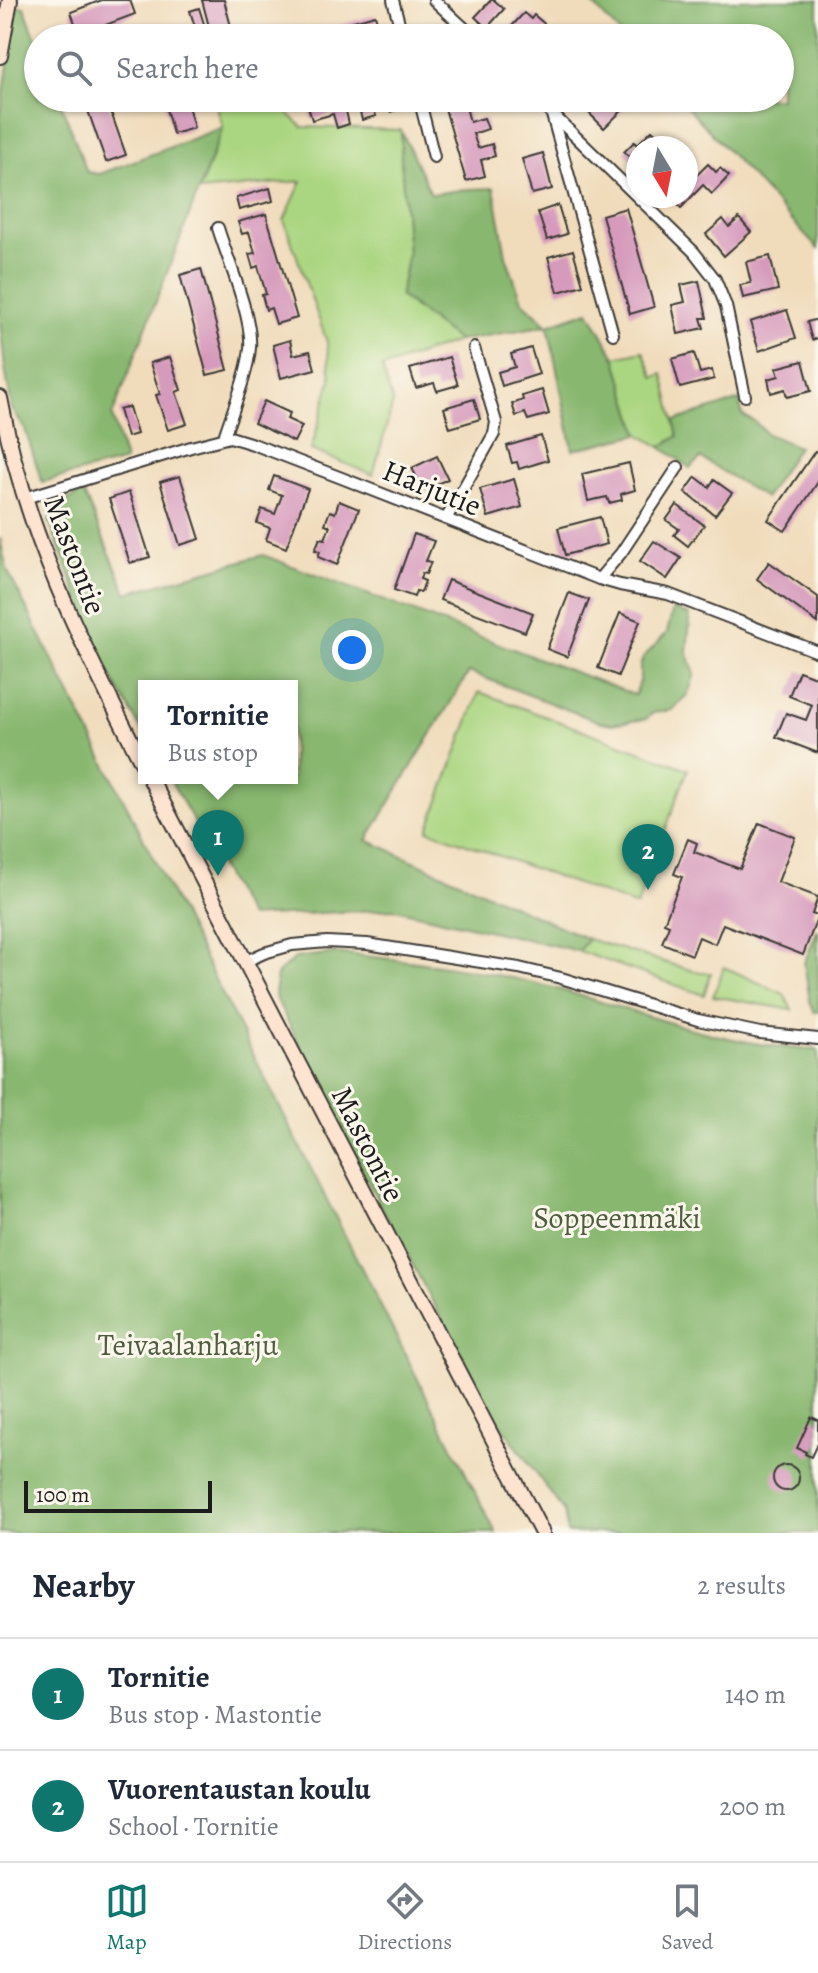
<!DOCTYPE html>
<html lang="en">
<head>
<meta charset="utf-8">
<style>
  body { margin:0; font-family:Alegreya,serif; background:#f6f6f7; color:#1f2937 }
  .compass { position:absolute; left:626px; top:136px; width:72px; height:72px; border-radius:50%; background:#fff; box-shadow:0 2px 6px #0004; rotate:170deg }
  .scale { position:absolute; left:24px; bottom:20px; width:188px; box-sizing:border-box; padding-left:8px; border:4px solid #1c1c1c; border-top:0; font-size:22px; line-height:28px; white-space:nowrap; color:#1c1c1c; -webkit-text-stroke:6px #fbf7ec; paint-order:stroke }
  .you { position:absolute; left:352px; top:650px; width:28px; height:28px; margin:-20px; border:6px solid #fff; border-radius:50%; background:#1a73e8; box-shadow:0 0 0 12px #1a73e833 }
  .badge { display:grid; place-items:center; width:52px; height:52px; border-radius:50%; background:#0f766e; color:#fff; font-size:26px; font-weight:700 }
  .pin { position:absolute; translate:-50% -66px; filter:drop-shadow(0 2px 4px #0008) }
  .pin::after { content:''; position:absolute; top:42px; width:28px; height:24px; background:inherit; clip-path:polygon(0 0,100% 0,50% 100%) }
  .popup { position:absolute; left:138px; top:680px; width:160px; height:104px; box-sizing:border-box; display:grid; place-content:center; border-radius:0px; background:#fff; filter:drop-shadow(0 2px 6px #0005); font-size:26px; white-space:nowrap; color:#747a83 }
  .popup b { font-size:30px; color:#1f2937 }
  .popup::after { content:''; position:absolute; left:50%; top:100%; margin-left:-16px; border:16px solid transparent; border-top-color:#fff }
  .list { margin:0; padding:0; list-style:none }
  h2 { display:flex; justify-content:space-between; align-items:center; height:104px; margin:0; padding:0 32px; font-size:34px }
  h2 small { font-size:26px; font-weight:400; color:#747a83 }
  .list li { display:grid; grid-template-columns:52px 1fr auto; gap:24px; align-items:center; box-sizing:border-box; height:112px; padding:0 32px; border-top:2px solid #e0e1e3 }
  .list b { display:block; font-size:30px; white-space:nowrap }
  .list p { margin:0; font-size:26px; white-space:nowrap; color:#747a83 }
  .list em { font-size:26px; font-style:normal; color:#747a83 }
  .icon { flex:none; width:44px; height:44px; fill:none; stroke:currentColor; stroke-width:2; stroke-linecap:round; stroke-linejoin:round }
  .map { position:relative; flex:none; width:818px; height:1533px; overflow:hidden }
  .search { position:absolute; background:#fff; box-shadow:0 2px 6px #0004; left:24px; right:24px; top:24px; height:88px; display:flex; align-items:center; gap:20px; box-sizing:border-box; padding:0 28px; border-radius:44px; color:#747a83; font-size:30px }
  .sheet { height:328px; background:#fff }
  nav { display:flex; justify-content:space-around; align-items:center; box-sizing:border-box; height:112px; border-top:2px solid #e0e1e3; background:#fff; font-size:22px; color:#747a83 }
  nav a { display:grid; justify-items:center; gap:4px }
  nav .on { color:#0f766e }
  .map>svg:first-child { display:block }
  .green { fill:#abd681; stroke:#64794e; stroke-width:2 }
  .forest { fill:#88b76f; stroke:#526a46; stroke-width:2 }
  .building { fill:#d69abc }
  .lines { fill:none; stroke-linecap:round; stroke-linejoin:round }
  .minor-casing { stroke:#3c3934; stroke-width:14 }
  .secondary-casing { stroke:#3c3934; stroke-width:18 }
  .minor { stroke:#fff; stroke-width:10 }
  .secondary { stroke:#fde4d0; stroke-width:14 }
  .labels { text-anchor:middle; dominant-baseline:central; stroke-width:6; stroke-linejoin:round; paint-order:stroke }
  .street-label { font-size:30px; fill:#1c1c1c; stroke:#fbf7ec }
  .park-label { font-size:30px; fill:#4e5d3f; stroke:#fbf7ec }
</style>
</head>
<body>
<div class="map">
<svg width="818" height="1533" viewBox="0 0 818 1533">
  <rect width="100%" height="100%" fill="#fbf7ec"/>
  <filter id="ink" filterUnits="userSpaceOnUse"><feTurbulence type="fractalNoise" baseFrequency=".0125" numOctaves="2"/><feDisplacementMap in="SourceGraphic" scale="16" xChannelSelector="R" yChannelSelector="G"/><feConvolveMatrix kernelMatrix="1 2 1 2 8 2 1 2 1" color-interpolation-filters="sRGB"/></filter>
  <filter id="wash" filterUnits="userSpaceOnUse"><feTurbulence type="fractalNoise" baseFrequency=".006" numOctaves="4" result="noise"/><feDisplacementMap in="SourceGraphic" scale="32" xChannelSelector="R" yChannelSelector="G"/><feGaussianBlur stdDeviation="1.8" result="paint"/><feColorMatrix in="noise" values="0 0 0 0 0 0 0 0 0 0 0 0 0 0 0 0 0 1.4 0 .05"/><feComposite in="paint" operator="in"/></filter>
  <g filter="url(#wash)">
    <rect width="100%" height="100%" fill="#f0dcbb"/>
    <g class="green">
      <path d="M214 98H271L303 127 401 130V159L408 252 400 296 458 341 382 368 393 403 373 475 311 450 331 380 327 342 284 220 302 181 199 191 223 127Z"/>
      <path d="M643 351 654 377 663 374 678 436 661 447 639 434 615 357Z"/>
      <path d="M479 692 688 769 637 906 428 830Z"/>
      <path d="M588 939 700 973H711L704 995 578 951Z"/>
      <path d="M724 967 784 994 792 1010 713 996Z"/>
    </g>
    <g class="forest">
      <path d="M589 0H818V249L679 98H780V38H624Z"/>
      <path d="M17 6 24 7 38 43V98H59L87 172 100 174 223 127 112 416 125 461 42 482 25 429 12 409 5 368 0 322V118Z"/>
      <path d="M401 130 431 194 468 189 494 188 506 256 522 301 548 325 589 311 615 357 639 434 573 450 548 325 458 341 400 296 408 252 401 159Z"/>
      <path d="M740 400 742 415 754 421 767 434 798 447 765 498 701 458 690 468 661 447 678 436 674 421Z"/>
      <path d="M83 492 127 593 263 555 635 695 640 681V666L643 658 667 633 673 609 689 615 690 622 687 651 695 674 688 694 672 710 653 713 646 719 611 724 597 721 469 672 367 840 588 939 578 951 395 909 249 917 169 778H292V686H144V734L105 666 49 521 54 508Z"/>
      <path d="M0 538 7 570 496 1533H0Z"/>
      <path d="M818 929V1012H814L810 1002 804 963Z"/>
      <path d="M334 953C409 960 484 969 557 989 643 1013 728 1047 818 1050V1533H567L564 1512 491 1411 365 1176 275 996 277 974 295 958Z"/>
    </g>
    <g id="blocks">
      <g class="building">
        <path d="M102 0H130L135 14 79 35 71 12Z"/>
        <path d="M202 0H224L234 38H212Z"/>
        <path d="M491 0H494L504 9 487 28 475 17Z"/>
        <path d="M199 8 205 27 196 30 190 11Z"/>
        <path d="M524 13 531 19 534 15 548 27 545 31 548 34 545 38H519L515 34 517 32 511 27Z"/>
        <path d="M375 15 382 38H296V37Z"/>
        <path d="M79 98H106L126 155 106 162 86 105 82 107Z"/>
        <path d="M163 98H186L194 128 173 134Z"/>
        <path d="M310 98H399L402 108 390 112 386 99 372 103 376 116 362 120 359 108 346 111 349 124 337 128 333 114 312 120 306 99Z"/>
        <path d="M442 98H478L479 103 466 107 470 122 484 118 488 129 473 134 478 148 492 144 495 156 481 160 485 176 466 181Z"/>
        <path d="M584 98H593L599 104 604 100 606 101 609 98H614L616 100 613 103 616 106 624 98 631 102 604 128 579 103Z"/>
        <path d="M652 130 663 141 656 148H638V165L624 152 634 142 637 145Z"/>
        <path d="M543 153 552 189 532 194 522 159Z"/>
        <path d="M708 164 716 172 720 168 729 176 712 194 703 185 681 208 669 196H686V179L690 182Z"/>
        <path d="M270 188 273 201 239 210 236 198Z"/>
        <path d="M558 205 567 234 547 240 538 212Z"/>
        <path d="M626 208 654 307 630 314 602 215Z"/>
        <path d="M266 214 297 318 276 324 271 308 266 310 262 295 266 294 258 266 253 268 249 254 255 253 249 232 242 234 238 222Z"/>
        <path d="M739 218 751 232 724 256 706 234 723 219 729 227Z"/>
        <path d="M573 250 583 285 558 292 548 257Z"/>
        <path d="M770 256 778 290 743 298 740 285 751 283 746 262Z"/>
        <path d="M201 269 228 370 207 375 180 275Z"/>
        <path d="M699 281 707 318H701L704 328 678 334 672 305 685 302 681 285Z"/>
        <path d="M787 310 796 338 759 351 750 322Z"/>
        <path d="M818 319V338L812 340 807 322Z"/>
        <path d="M290 340 293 355 310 351 315 369 281 378 273 345Z"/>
        <path d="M531 348 539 374 502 386 498 372 515 367 511 354Z"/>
        <path d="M694 353 700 373 712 370 714 379 680 388 672 359Z"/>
        <path d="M170 357 181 390 176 392 187 424 168 430 156 395 160 394 150 363Z"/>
        <path d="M449 357 458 385 437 391 434 383 416 388 410 369Z"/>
        <path d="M803 361 811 391 787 397 785 389 771 393 768 379 779 376 776 368Z"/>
        <path d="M542 390 549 414 528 420 525 413 516 416 512 404 523 400 522 396Z"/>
        <path d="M474 399 480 419 450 428 444 408Z"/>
        <path d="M264 401 290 413 287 419 302 426 294 442 254 423Z"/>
        <path d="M129 407 137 434 127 437 119 410Z"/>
        <path d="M541 436 548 460 519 469 517 462 512 463 507 446Z"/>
        <path d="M815 451 818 452V482L785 531 768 520Z"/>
        <path d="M437 456 448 479 423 490 412 468Z"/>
        <path d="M629 463 635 490 621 494 622 500 609 503 607 497 588 501 582 474Z"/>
        <path d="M180 476 200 539 180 545 160 482Z"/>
        <path d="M274 476 308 489 286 548 266 540 270 528 257 523 262 509 275 514 282 495 269 490Z"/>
        <path d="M696 477 709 487 714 480 732 493 715 515 685 492Z"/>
        <path d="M514 479 522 507 488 517 480 489Z"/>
        <path d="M129 492 150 557 130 563 109 499Z"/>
        <path d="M339 501 359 509 337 565 318 557 320 551 315 550 320 538 325 539 330 526 325 524 330 511 335 513Z"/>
        <path d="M677 505 704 525 688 546 674 535 679 529 666 520Z"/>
        <path d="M600 517 607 544 565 555 558 528Z"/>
        <path d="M414 534 434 541 426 561 431 562 426 574 422 573 420 579 425 581 421 592 416 591 414 597 394 590Z"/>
        <path d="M654 541 681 558 667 579 640 561Z"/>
        <path d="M769 562 818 597V623L757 579Z"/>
        <path d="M448 580 533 613 525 632 440 600Z"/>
        <path d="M569 593 589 600 567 657 547 649Z"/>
        <path d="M620 613 640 621 618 676 598 668Z"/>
        <path d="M799 671 818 678V753L776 737 786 713 806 720 812 705 789 696Z"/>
        <path d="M759 823 795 837 778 882 818 897 812 914 818 916 803 955 723 924 715 944 699 937 692 955 662 943 669 925 664 923 682 877 674 874 688 839 697 843 694 852 740 869Z"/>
        <path d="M811 1417 818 1420V1442L811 1457 805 1454 806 1452 797 1448Z"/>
        <circle cx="786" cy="1478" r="13"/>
      </g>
    </g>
  </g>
  <g filter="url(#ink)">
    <use href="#blocks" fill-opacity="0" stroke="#3c3934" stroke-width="2"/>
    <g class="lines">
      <g class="minor-casing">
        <g id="minor">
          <path d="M393 0 403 38"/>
          <path d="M434 0 475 38"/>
          <path d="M419 98 434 157"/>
          <path d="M536 98 694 252 715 279 726 306 745 396"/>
          <path d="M552 115 613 334"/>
          <path d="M218 228C227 258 253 318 250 348 248 373 232 412 224 437"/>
          <path d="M25 498 191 447 230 437 253 444 339 477 599 579 620 585 668 594 818 652"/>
          <path d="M446 519 494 434 496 422 474 348"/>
          <path d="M599 579 621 553 678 467"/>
          <path d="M244 962 264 953 292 945 327 942 367 944 519 968 561 978 698 1020 760 1033 818 1039"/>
        </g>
      </g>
      <g class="secondary-casing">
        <g id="secondary">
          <path d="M0 56 10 0"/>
          <path d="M0 398C24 530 83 648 144 766"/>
          <path d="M150 778 542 1533"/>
        </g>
      </g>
      <use href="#minor" class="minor"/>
      <use href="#secondary" class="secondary"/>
    </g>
  </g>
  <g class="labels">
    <g class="street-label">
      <text transform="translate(432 488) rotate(22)">Harjutie</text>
      <text transform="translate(75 555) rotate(69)">Mastontie</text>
      <text transform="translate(368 1144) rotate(63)">Mastontie</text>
    </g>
    <g class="park-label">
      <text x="617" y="1218">Soppeenmäki</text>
      <text x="188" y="1345">Teivaalanharju</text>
    </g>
  </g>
</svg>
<svg class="compass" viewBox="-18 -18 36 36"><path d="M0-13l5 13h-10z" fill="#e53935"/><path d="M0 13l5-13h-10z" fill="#747a83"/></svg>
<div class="scale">100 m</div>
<div class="you"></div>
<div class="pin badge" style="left:218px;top:876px">1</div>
<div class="popup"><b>Tornitie</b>Bus stop</div>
<div class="pin badge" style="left:648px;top:890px">2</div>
<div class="search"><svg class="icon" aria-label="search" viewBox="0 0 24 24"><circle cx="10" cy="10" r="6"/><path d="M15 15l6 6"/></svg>Search here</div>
</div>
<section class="sheet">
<h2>Nearby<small>2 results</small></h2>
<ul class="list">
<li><span class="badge">1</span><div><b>Tornitie</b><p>Bus stop · Mastontie</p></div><em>140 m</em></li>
<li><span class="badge">2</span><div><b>Vuorentaustan koulu</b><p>School · Tornitie</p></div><em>200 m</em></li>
</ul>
</section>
<nav>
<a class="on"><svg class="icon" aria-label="map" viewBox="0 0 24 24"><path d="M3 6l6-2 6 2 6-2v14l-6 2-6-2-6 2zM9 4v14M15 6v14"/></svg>Map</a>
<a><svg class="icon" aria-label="directions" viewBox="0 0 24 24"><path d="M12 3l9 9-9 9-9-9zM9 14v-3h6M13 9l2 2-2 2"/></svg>Directions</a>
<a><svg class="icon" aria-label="saved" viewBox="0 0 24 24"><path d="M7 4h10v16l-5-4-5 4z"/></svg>Saved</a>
</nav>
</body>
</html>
